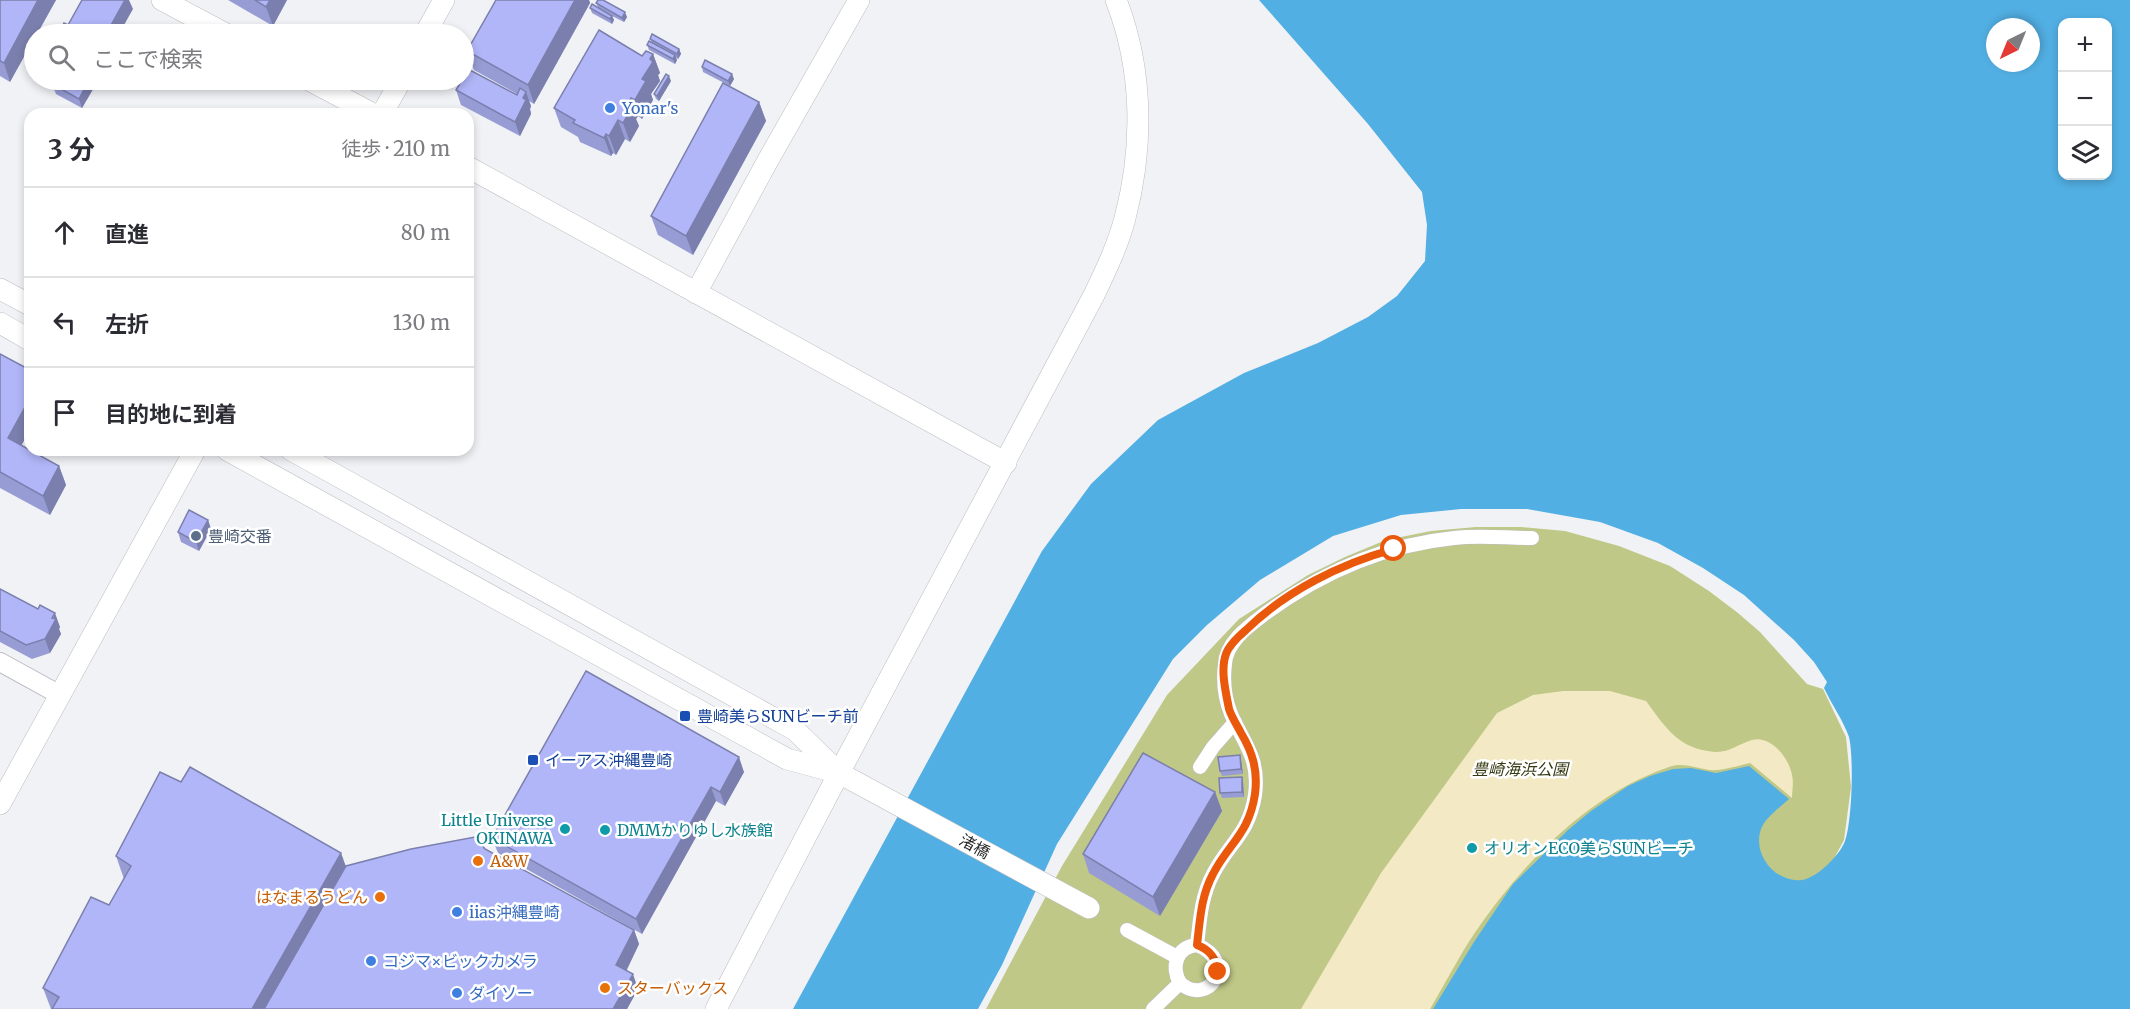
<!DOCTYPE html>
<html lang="ja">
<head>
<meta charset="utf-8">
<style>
  body { margin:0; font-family:Merriweather,"Noto Sans JP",serif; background:#f2f2f3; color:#2b2b33 }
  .controls { position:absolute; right:18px; top:18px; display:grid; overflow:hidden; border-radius:12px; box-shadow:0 3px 9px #0003 }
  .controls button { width:54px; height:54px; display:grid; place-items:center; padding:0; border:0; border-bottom:2px solid #e1e1e2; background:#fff; color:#2b2b33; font:30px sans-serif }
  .compass { position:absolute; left:1986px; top:18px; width:54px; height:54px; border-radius:50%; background:#fff; box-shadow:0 3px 9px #0003; rotate:223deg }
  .stop { position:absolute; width:18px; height:18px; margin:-14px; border:4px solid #ea580c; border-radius:50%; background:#fff }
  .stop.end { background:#ea580c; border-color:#fff; box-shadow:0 2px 6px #0008 }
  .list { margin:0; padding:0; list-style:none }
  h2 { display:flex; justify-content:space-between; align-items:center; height:78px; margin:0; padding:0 24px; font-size:26px }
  h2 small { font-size:20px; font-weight:400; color:#7c7c81 }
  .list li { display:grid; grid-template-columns:39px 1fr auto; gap:18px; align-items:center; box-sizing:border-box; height:90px; padding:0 24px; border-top:2px solid #e1e1e2 }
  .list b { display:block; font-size:22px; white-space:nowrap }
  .list em { font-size:20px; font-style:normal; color:#7c7c81 }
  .icon { flex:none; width:33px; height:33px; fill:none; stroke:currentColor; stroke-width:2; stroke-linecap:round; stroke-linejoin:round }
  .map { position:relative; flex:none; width:2130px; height:1009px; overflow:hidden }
  .search { position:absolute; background:#fff; box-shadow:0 3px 9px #0003; left:24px; top:24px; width:450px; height:66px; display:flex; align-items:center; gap:15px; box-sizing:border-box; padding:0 21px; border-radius:33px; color:#7c7c81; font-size:22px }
  .panel { position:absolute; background:#fff; box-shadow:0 3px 9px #0003; left:24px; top:108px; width:450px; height:348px; border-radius:18px }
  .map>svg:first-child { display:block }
  .green { fill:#bfc887 }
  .sand { fill:#f3e9c4 }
  .water { fill:#52afe3; fill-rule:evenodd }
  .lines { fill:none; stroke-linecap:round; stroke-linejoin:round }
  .pedestrian-casing { stroke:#bcbdc1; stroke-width:15 }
  .minor-casing { stroke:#bcbdc1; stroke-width:20 }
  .tertiary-casing { stroke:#bcbdc1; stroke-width:22 }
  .pedestrian { stroke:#fff; stroke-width:14 }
  .minor { stroke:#fff; stroke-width:18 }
  .tertiary { stroke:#fff; stroke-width:21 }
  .wall { fill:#979dd4 }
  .shaded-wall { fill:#7b7fad }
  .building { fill:#b0b6f7; stroke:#7b7fad; stroke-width:1.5 }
  .route { stroke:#ea580c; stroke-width:8 }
  .shop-dot { fill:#3f7fe0; stroke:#fff; stroke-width:2 }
  .service-dot { fill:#5c6f8a; stroke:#fff; stroke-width:2 }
  .transit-dot { fill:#1a4fb4; stroke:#fff; stroke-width:2 }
  .culture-dot { fill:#0f9aa8; stroke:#fff; stroke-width:2 }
  .food-dot { fill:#e8710a; stroke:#fff; stroke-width:2 }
  .labels { text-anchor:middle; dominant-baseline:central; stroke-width:5; stroke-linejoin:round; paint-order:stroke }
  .shop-label { font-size:16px; fill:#366cbe; stroke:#fff; text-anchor:start }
  .service-label { font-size:16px; fill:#4e5e75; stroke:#fff; text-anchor:start }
  .transit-label { font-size:16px; fill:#164399; stroke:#fff; text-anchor:start }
  .park-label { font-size:16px; font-style:italic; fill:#363b14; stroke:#fff }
  .culture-label { font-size:16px; fill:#0d838f; stroke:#fff; text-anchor:start }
  .street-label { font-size:16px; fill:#2b2b2c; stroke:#fff }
  .food-label { font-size:16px; fill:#c56008; stroke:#fff; text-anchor:start }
</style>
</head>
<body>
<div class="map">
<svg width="2130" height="1009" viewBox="0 0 2130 1009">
  <rect width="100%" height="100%" fill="#f1f2f6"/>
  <path class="green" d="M1476 527H1521L1565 531 1619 546 1670 566 1709 591 1738 613 1760 632 1807 684 1823 689 1846 737 1851 787 1844 840 1753 1009H986L1062 866 1167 695 1239 619 1308 575 1345 557 1386 540 1431 531Z"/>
  <path class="sand" d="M1563 691H1610L1646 701C1663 724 1677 747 1708 751 1728 755 1735 745 1752 740 1771 735 1789 758 1792 775 1794 782 1792 791 1792 798L1750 763C1737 766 1722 771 1709 770 1696 768 1682 762 1669 767 1588 794 1521 865 1474 934 1458 958 1445 984 1430 1009H1301L1381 873 1497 713 1533 695Z"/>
  <path class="water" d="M1259 0H2130V1009H1433L1474 942 1513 884 1568 830 1591 811 1628 786 1650 776 1673 769 1691 768 1716 773 1749 766 1789 799C1780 807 1765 818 1761 829 1752 854 1775 883 1802 880 1817 878 1840 855 1845 841 1852 822 1854 757 1849 737 1844 722 1831 703 1824 688L1827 682 1814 662 1794 640 1744 595 1703 568 1658 543 1600 522 1527 509H1461L1401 515 1333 536 1260 580 1207 625 1173 659 1057 844 1002 965 978 1009H793L1042 551 1091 484 1158 420 1244 373 1318 343 1368 317 1397 296 1425 261 1427 225 1422 192 1368 124ZM2062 22H2108V176H2062ZM1995 27H2031V63H1995Z"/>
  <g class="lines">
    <g class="pedestrian-casing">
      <g id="pedestrian">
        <path d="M1200 767 1213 747 1235 722"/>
        <path d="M1127 930 1177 957"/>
        <path d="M1180 983C1171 967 1176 947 1197 945"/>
        <path d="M1153 1009 1180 983C1209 1008 1238 961 1197 945 1200 920 1201 897 1213 874 1229 843 1249 834 1255 795 1260 758 1244 744 1231 714 1225 699 1223 680 1225 664 1226 642 1249 626 1266 613 1322 572 1385 545 1454 538 1479 535 1506 538 1532 538"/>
      </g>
    </g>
    <g class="minor-casing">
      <path id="minor" d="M0 662 60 695"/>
    </g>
    <g class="tertiary-casing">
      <g id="tertiary">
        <path d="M162 0 226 34"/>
        <path d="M425 34 444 0"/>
        <path d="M309 80 373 114"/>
        <path d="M382 114 401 80"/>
        <path d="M468 167 1006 463"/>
        <path d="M0 289 30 305"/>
        <path d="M696 293 767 162 859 0"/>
        <path d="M0 323 30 340"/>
        <path d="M227 450 787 759 839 773 1089 908"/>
        <path d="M291 450 795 730 836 770"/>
        <path d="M0 804 195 450"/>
        <path d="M716 1009 839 773 1094 295C1106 270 1118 245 1125 218 1144 146 1143 69 1116 0"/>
      </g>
    </g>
    <use href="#pedestrian" class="pedestrian"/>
    <use href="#minor" class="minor"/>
    <use href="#tertiary" class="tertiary"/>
  </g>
  <g class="wall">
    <path d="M0 0H56L37 34H34L10 82 0 76Z"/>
    <path d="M228 0H287L273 26Z"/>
    <path d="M496 0H589L590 3 534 104 529 101 531 106 530 109 531 114 520 136 461 105 456 90 517 95V94L474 70 467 51Z"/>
    <path d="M596 3 627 17 624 22 612 16 614 20 612 24 592 13 590 8 598 7Z"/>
    <path d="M650 39 679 49 681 54 678 59 675 57 677 60 675 64 649 50 647 45 652 43Z"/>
    <path d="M653 54 660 73 658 75 660 81 651 94 653 100 642 119 638 116 636 119 639 126 630 142 625 139 616 155 613 153 611 156 580 142 578 137 561 127 554 108Z"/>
    <path d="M702 67 734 79 730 86 703 72Z"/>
    <path d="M54 80H94L96 84 82 108 56 94 52 84Z"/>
    <path d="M671 81 659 101 656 99 654 94Z"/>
    <path d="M759 102 766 121 693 255 658 235 651 216Z"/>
    <path d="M0 354 30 370V430L21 445 59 466 66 485 50 515 0 488Z"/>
    <path d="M208 520 211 529 199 551 181 542 178 532Z"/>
    <path d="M0 589 38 609 60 627 59 629 61 634 50 653 32 659 0 642Z"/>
    <path d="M1240 755 1241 760 1243 774 1222 776 1220 771Z"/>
    <path d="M744 772 725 806 716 801 642 934 498 853 492 838Z"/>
    <path d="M1243 782 1244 797 1222 798 1220 793Z"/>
    <path d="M1215 792 1222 811 1160 916 1089 873 1083 854Z"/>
    <path d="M485 849 634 930 639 944 626 971 638 989 627 1009H51L43 988 109 905 124 879 116 856 346 866Z"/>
  </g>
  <g class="shaded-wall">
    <path d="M38 0H56L37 34H34V39L10 82 4 63Z"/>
    <path d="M125 0H129L133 9 119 34H106Z"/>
    <path d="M270 0H287L273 26 266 7Z"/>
    <path d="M575 0H589L590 3 534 104 528 85Z"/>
    <path d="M625 12 627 17 624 22 622 18Z"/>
    <path d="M612 16 614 20 612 24 610 19Z"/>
    <path d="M679 49 681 54 678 59 677 54Z"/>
    <path d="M653 54 660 73 658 75 660 81 651 94 653 100 642 119 635 100 642 79 650 59Z"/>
    <path d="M675 55 677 60 675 64 673 59Z"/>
    <path d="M732 74 734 79 730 86 728 81Z"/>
    <path d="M669 76 671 81 659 101 657 96Z"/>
    <path d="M89 80H94L96 84 82 108 79 99Z"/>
    <path d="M526 92 531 106 530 109 531 114 520 136 515 122 523 98Z"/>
    <path d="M631 98 638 116 636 119 639 126 630 142 623 123 627 104Z"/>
    <path d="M759 102 766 121 693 255 686 236Z"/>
    <path d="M618 120 625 139 616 155 609 136Z"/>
    <path d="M606 134 613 153 611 156 604 138Z"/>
    <path d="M30 398V430L15 457 8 438Z"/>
    <path d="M59 466 66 485 50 515 43 496Z"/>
    <path d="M208 520 211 529 199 551 196 542Z"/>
    <path d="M55 613 60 627 59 629 61 634 50 653 45 639Z"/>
    <path d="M1240 755 1241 760 1243 774 1241 769Z"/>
    <path d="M739 757 744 772 725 806 720 792Z"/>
    <path d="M1242 777 1243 782 1244 797 1242 792Z"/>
    <path d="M711 787 716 801 642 934 636 919Z"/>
    <path d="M1215 792 1222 811 1160 916 1153 897Z"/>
    <path d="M341 853 351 880 278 1009H252Z"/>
    <path d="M634 930 639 944 622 980 616 965Z"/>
    <path d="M633 974 638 989 627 1009H613Z"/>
  </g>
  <g class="building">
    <path d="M0 0H38L4 63 0 61Z"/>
    <path d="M82 0H125L106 34H62L59 33 64 23 68 25Z"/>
    <path d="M255 0H270L266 7Z"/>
    <path d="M496 0H575L528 85 467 51Z"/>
    <path d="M598 0H603L625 12 622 18 596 3Z"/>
    <path d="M592 4 612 16 610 19 590 8Z"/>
    <path d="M599 30 642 56 646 51 653 54 650 59 653 62 642 79 646 81 635 100 631 98 627 104 632 107 623 123 618 120 609 136 606 134 604 138 573 123 575 120 554 108Z"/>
    <path d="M652 34 679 49 677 54 650 39Z"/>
    <path d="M649 41 675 55 673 59 647 45Z"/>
    <path d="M705 60 732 74 728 81 702 67Z"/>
    <path d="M468 69 517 95 520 88 526 92 523 98 526 100 515 122 456 90 462 80H464V76Z"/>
    <path d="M666 74 669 76 657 96 654 94Z"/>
    <path d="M54 80H89L79 99 52 84Z"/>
    <path d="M723 83 759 102 686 236 651 216Z"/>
    <path d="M0 354 30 370V398L8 438 59 466 43 496 0 472Z"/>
    <path d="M189 510 208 520 196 542 178 532Z"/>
    <path d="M0 589 38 609 40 605 55 613 52 618 56 619 45 639 26 645 0 631Z"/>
    <path d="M586 671 739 757 720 792 711 787 636 919 492 838Z"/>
    <path d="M1143 753 1215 792 1153 897 1083 854Z"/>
    <path d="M1240 755 1241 769 1220 771 1218 757Z"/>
    <path d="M190 767 341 853 252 1009H52L59 997 43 988 91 897 109 905 131 866 116 856 160 772 181 782Z"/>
    <path d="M1242 777V792L1220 793 1219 778Z"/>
    <path d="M475 837 485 849 634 930 616 965 633 974 613 1009H264L346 866 411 849Z"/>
  </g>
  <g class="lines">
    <path class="route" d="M1218 972C1216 958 1210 950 1197 945 1200 920 1201 896 1213 874 1229 843 1249 834 1255 794 1258 771 1253 753 1241 733 1237 725 1232 718 1229 709 1226 693 1220 670 1226 654 1229 645 1239 636 1246 630 1286 591 1340 564 1394 549"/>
  </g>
  <g class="shop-dot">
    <circle cx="610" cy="108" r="6"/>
    <circle cx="457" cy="912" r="6"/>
    <circle cx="371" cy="961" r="6"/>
    <circle cx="457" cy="993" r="6"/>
  </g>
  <circle class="service-dot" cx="196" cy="536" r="6"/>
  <g class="transit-dot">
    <rect x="679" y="710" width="12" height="12" rx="3"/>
    <rect x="527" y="754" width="12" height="12" rx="3"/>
  </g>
  <g class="culture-dot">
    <circle cx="565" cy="829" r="6"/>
    <circle cx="605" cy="830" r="6"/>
    <circle cx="1472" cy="848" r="6"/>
  </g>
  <g class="food-dot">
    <circle cx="478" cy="861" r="6"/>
    <circle cx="380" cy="897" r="6"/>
    <circle cx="605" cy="988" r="6"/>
  </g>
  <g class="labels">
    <g class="shop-label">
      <text x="622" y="108">Yonar's</text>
      <text x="469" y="912">iias沖縄豊崎</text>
      <text x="383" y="961">コジマ×ビックカメラ</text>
      <text x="469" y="993">ダイソー</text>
    </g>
    <g class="service-label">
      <text x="208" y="536">豊崎交番</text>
    </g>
    <g class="transit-label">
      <text x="697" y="716">豊崎美らSUNビーチ前</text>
      <text x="545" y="760">イーアス沖縄豊崎</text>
    </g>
    <g class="park-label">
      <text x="1520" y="769">豊崎海浜公園</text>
    </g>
    <g class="culture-label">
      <text x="553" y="820" text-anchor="end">Little Universe<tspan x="553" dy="18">OKINAWA</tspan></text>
      <text x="617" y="830">DMMかりゆし水族館</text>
      <text x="1484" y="848">オリオンECO美らSUNビーチ</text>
    </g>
    <g class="street-label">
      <text transform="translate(975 846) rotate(29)">渚橋</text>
    </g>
    <g class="food-label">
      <text x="490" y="861">A&amp;W</text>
      <text x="368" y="897" text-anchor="end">はなまるうどん</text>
      <text x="617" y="988">スターバックス</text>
    </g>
  </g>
</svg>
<div class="controls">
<button>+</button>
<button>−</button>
<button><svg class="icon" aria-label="layers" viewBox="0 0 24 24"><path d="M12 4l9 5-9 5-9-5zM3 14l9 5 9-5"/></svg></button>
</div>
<svg class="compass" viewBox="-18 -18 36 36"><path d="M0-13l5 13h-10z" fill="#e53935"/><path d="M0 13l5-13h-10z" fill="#7c7c81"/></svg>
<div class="stop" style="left:1394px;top:549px"></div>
<div class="stop end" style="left:1218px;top:972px"></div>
<div class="search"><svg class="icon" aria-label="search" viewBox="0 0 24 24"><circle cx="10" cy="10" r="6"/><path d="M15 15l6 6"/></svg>ここで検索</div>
<section class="panel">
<h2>3 分<small>徒歩 · 210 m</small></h2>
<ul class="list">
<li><svg class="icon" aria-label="ahead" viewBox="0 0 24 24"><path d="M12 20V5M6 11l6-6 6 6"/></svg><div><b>直進</b></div><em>80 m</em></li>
<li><svg class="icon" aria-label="left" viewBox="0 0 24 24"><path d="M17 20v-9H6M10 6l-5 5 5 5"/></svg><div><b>左折</b></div><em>130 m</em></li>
<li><svg class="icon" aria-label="arrive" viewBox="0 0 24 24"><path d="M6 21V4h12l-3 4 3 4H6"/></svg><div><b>目的地に到着</b></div></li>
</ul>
</section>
</div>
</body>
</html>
